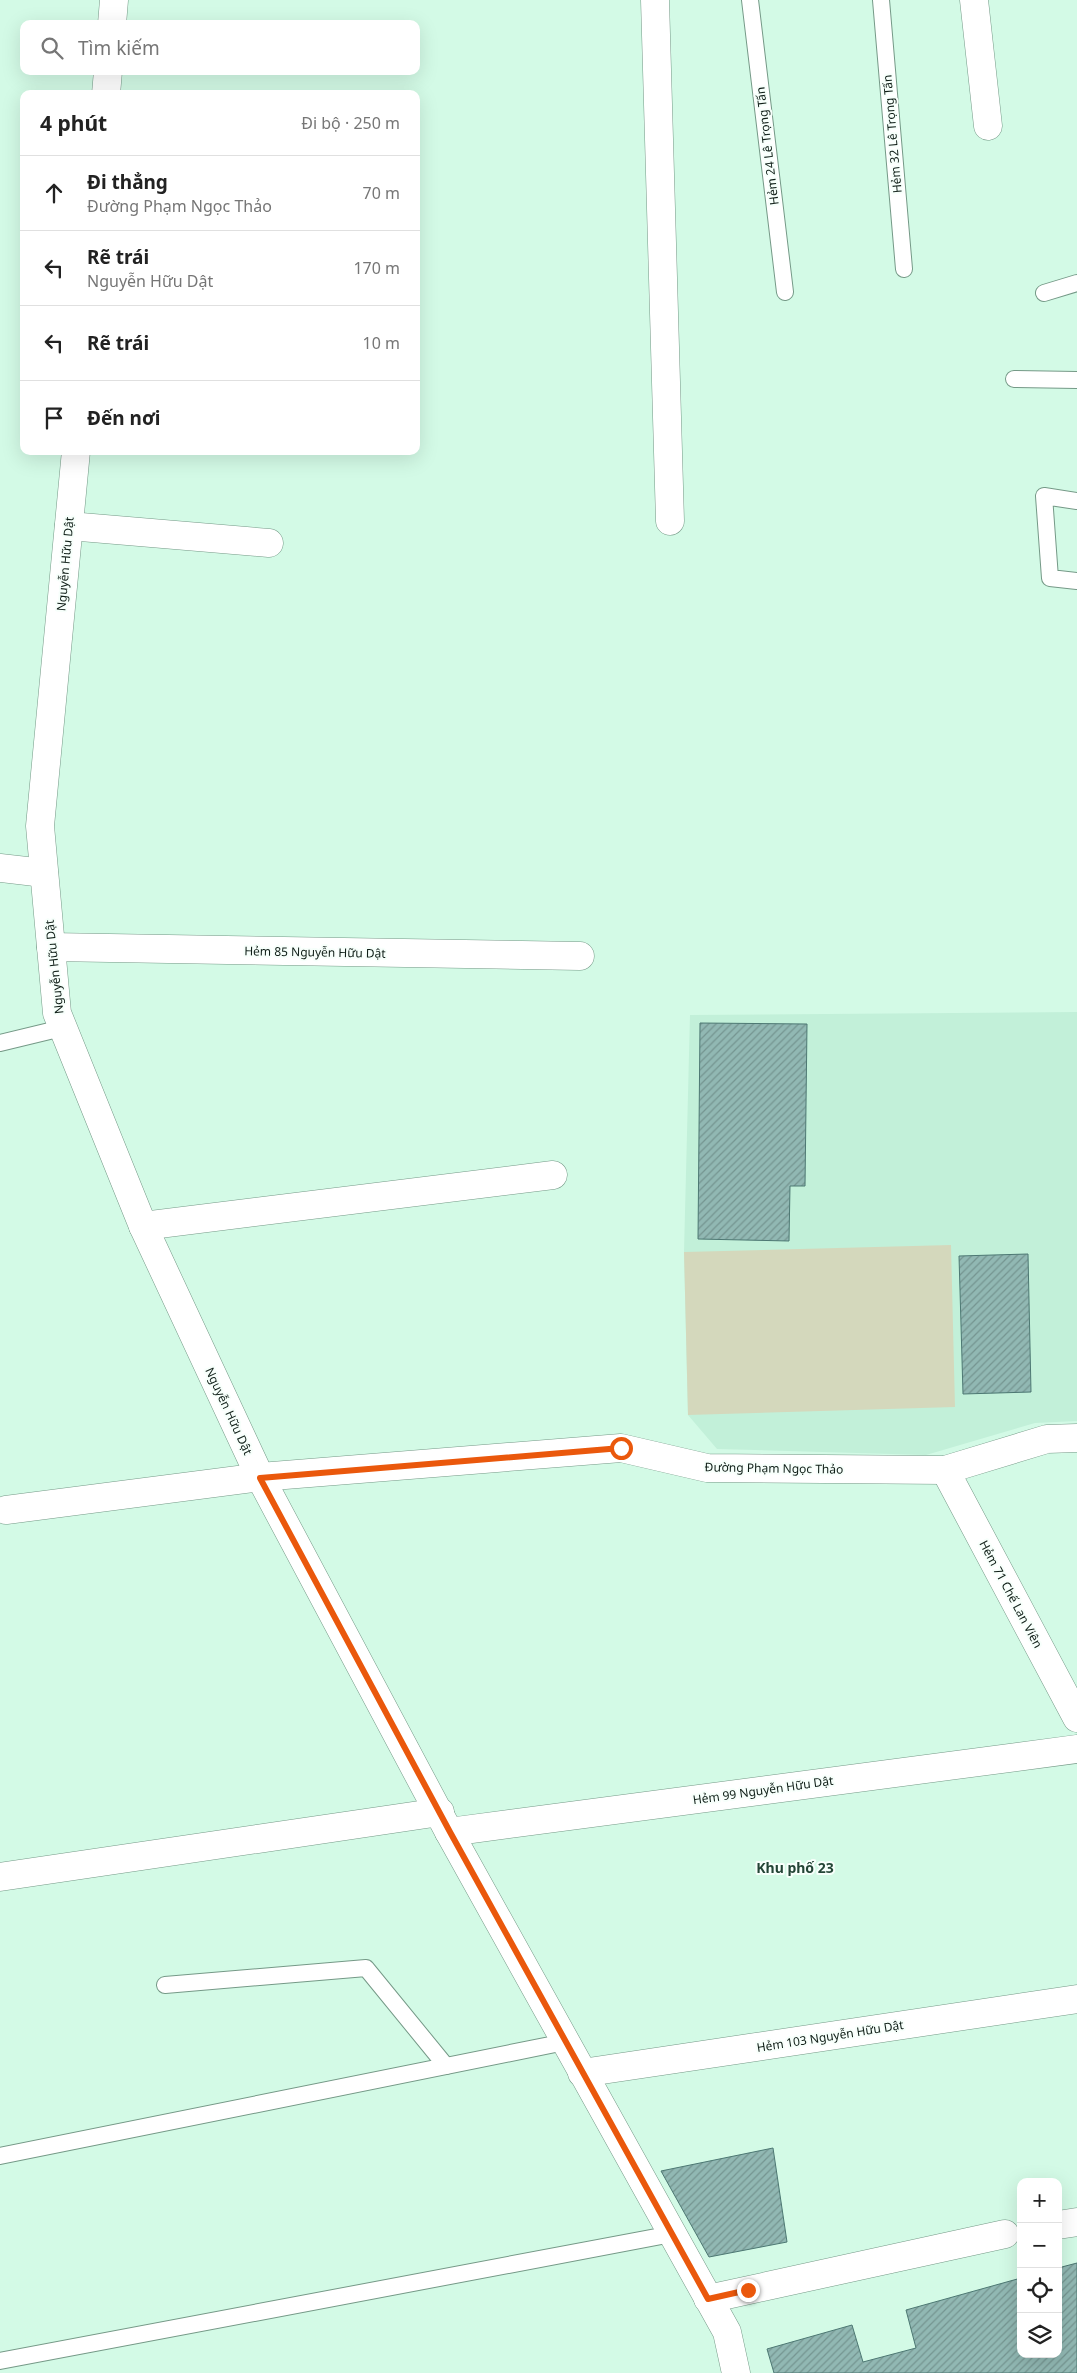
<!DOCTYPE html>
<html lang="vi">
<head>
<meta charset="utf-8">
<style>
  body { margin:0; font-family:"Noto Sans",sans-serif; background:#f2f2f2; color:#222 }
  .controls { position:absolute; right:15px; bottom:15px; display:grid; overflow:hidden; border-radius:10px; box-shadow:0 5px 20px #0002 }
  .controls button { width:45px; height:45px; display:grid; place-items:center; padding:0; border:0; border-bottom:1px solid #e0e0e0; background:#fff; color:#222; font:25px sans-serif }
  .stop { position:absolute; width:15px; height:15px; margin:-11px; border:4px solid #ea580c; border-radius:50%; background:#fff }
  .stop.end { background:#ea580c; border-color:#fff; box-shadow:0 1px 5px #0008 }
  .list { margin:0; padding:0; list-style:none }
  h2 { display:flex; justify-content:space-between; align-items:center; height:65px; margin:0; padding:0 20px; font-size:21px }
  h2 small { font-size:16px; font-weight:400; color:#767676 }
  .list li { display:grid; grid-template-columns:32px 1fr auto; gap:15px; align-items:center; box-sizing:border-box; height:75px; padding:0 20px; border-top:1px solid #e0e0e0 }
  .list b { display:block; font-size:19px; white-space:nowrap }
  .list p { margin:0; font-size:16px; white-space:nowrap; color:#767676 }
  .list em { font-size:16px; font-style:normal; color:#767676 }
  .icon { flex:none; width:28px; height:28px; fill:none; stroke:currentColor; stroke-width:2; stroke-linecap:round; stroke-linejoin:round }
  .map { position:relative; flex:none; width:1077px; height:2373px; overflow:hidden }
  .search { position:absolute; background:#fff; box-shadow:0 5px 20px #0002; left:20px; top:20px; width:400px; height:55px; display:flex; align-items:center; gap:12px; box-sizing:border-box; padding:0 18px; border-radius:10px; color:#767676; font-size:19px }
  .panel { position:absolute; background:#fff; box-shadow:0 5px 20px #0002; left:20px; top:90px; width:400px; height:365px; border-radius:10px }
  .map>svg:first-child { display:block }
  .built { fill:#c2f0d9 }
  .park { fill:#d4d8bc }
  .building { fill:url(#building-hatch); stroke:#4d7873 }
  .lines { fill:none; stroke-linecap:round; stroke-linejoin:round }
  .lane-casing { stroke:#759987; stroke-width:18 }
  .street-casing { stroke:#759987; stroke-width:29 }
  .lane { stroke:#fff; stroke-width:16 }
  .street { stroke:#fff; stroke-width:28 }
  .route { stroke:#ea580c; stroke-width:6 }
  .labels { text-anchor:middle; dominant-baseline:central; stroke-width:4; stroke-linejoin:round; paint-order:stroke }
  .street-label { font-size:12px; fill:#0f1e17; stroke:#f7fffb }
  .neighbourhood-label { font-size:14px; font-weight:bold; fill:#234536; stroke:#f7fffb }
</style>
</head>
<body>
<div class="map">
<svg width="1077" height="2373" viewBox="0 0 1077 2373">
  <defs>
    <pattern id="building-hatch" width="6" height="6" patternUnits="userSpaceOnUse" patternTransform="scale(1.25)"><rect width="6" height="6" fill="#91b8b3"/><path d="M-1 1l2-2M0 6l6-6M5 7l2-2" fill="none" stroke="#759591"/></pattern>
  </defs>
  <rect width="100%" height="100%" fill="#d3fae6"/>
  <path class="built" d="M1077 1012V1421L1035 1423 926 1455 717 1449 688 1415 684 1252 690 1015Z"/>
  <path class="park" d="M951 1245 955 1407 688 1415 684 1252Z"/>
  <g class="building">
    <path d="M700 1023 807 1024 805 1186H790L789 1241 698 1239Z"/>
    <path d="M1028 1254 1031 1392 963 1394 959 1256Z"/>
    <path d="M773 2148 787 2242 709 2257 661 2171Z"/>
    <path d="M1077 2263V2373H774L767 2349 852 2325 863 2362 916 2348 906 2310 1021 2278V2354H1058V2268Z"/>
  </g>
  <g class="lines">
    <g class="lane-casing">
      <g id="lane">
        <path d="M750 0 785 292"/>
        <path d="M881 0 904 269"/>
        <path d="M1044 293 1077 283"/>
        <path d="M1014 379 1077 380"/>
        <path d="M1077 501 1044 496 1050 578 1077 581"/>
        <path d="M0 1043 62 1028"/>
        <path d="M165 1985 366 1968 446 2066"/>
        <path d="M0 2156 565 2042"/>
        <path d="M0 2361 672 2234"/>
      </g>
    </g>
    <g class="street-casing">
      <g id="street">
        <path d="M655 0 670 521"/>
        <path d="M974 0 988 126"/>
        <path d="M112 24 114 0"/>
        <path d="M106 94 108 71"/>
        <path d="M76 451 40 826 57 1013 143 1226 260 1477 449 1832 727 2332 736 2373"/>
        <path d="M69 526 269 543"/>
        <path d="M0 868 44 873"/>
        <path d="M51 947 580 956"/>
        <path d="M143 1226 553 1175"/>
        <path d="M945 1470 1077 1718"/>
        <path d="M6 1510 260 1477 621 1448 707 1468 945 1470 1047 1439 1077 1438"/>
        <path d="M449 1832 1077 1749"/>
        <path d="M0 1877 440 1812"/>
        <path d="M582 2073 1077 1999"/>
        <path d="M1058 2225 1077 2222"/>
        <path d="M708 2299 1005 2234"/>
      </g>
    </g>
    <use href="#lane" class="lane"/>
    <use href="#street" class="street"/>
  </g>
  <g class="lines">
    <path class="route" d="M621 1448 260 1478 450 1832 708 2299 748 2290"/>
  </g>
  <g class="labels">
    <g class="street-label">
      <text transform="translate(892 134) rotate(-95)">Hẻm 32 Lê Trọng Tấn</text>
      <text transform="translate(767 146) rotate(-97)">Hẻm 24 Lê Trọng Tấn</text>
      <text transform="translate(65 564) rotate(-85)">Nguyễn Hữu Dật</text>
      <text transform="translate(315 952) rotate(1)">Hẻm 85 Nguyễn Hữu Dật</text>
      <text transform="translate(54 967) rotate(-96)">Nguyễn Hữu Dật</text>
      <text transform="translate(229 1411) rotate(65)">Nguyễn Hữu Dật</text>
      <text transform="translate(774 1468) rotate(1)">Đường Phạm Ngọc Thảo</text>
      <text transform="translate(1011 1594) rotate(62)">Hẻm 71 Chế Lan Viên</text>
      <text transform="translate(763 1790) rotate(-8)">Hẻm 99 Nguyễn Hữu Dật</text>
      <text transform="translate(830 2036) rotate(-9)">Hẻm 103 Nguyễn Hữu Dật</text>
    </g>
    <g class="neighbourhood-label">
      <text x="795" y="1867">Khu phố 23</text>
    </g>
  </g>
</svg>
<div class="controls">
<button>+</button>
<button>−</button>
<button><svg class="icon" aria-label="locate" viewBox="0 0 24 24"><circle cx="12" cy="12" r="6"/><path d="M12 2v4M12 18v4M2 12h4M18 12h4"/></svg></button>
<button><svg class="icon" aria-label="layers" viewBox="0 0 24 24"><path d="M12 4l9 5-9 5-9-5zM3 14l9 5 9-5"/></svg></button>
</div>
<div class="stop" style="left:621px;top:1448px"></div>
<div class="stop end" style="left:748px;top:2290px"></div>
<div class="search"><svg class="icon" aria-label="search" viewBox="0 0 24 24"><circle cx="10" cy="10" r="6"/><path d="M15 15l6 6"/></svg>Tìm kiếm</div>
<section class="panel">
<h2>4 phút<small>Đi bộ · 250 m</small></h2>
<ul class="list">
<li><svg class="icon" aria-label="ahead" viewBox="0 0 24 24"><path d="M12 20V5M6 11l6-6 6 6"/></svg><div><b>Đi thẳng</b><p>Đường Phạm Ngọc Thảo</p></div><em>70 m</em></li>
<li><svg class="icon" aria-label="left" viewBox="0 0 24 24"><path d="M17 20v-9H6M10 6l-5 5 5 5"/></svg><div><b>Rẽ trái</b><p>Nguyễn Hữu Dật</p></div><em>170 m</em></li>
<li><svg class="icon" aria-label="left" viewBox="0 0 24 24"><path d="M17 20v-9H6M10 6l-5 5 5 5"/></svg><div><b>Rẽ trái</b></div><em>10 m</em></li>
<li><svg class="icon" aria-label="arrive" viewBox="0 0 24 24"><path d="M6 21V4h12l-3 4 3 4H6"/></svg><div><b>Đến nơi</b></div></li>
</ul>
</section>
</div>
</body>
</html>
